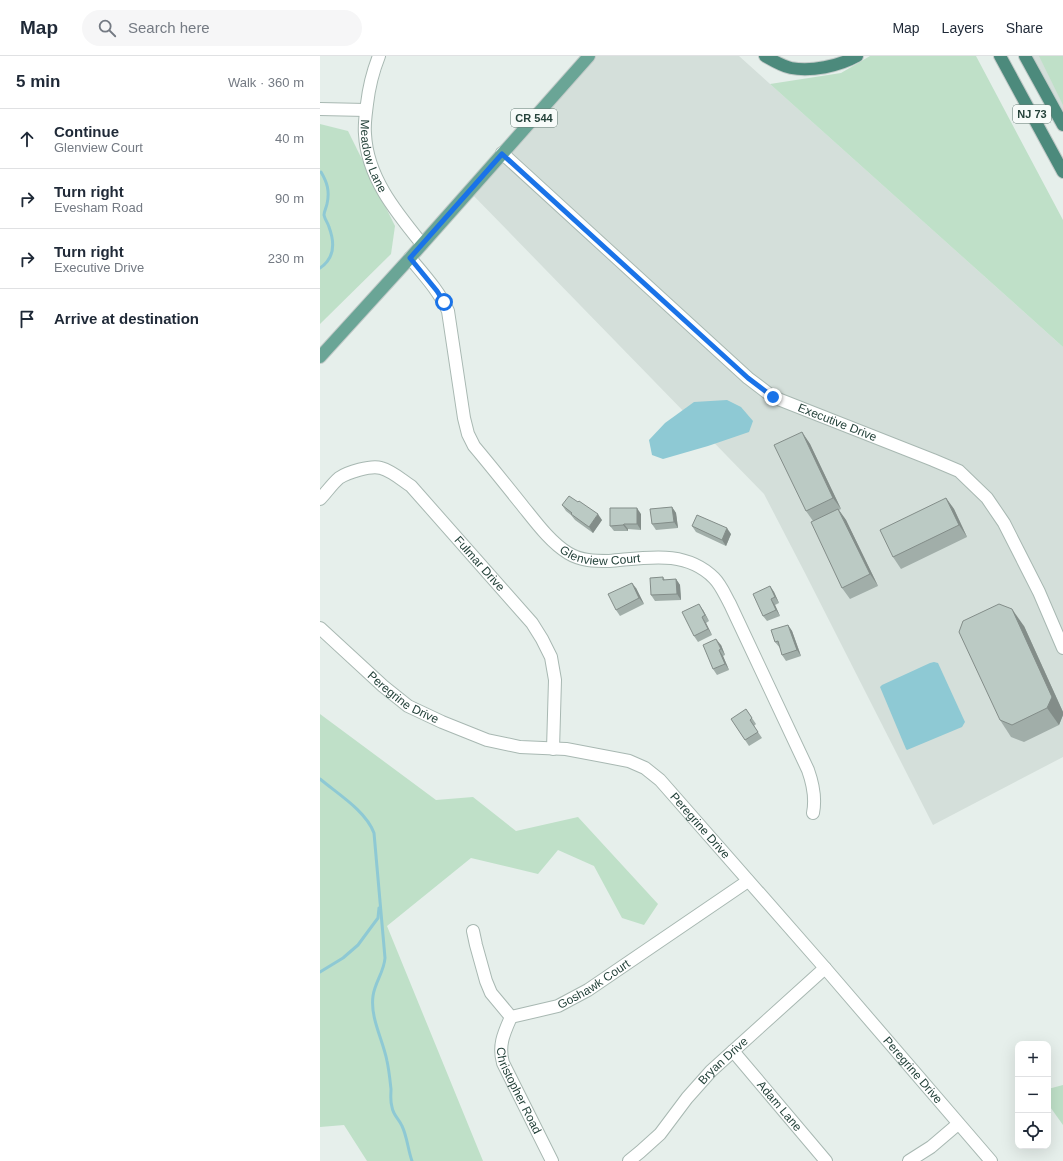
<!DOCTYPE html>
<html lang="en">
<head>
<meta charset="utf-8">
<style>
  body { margin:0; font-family:Helvetica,sans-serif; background:#f6f6f7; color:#1f2937 }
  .controls { position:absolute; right:12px; bottom:12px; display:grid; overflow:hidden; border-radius:8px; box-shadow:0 4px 16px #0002 }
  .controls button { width:36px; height:36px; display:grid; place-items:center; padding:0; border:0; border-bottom:1px solid #e0e1e3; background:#fff; color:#1f2937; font:20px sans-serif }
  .stop { position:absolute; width:12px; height:12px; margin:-9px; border:3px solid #1a73e8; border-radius:50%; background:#fff }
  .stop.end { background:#1a73e8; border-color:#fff; box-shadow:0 1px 4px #0008 }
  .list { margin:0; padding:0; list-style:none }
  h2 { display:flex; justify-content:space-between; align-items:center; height:52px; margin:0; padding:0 16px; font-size:17px }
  h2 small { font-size:13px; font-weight:400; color:#747a83 }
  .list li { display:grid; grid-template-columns:26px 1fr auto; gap:12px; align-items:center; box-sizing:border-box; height:60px; padding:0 16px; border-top:1px solid #e0e1e3 }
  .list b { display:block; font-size:15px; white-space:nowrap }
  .list p { margin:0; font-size:13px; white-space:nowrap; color:#747a83 }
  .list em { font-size:13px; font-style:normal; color:#747a83 }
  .icon { flex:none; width:22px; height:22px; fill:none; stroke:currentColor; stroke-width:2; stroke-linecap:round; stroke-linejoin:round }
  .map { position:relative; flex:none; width:743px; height:1105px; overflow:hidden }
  header { display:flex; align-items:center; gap:24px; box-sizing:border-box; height:56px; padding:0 20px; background:#fff; border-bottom:1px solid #e0e1e3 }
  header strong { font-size:19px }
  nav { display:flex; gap:22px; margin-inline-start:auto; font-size:14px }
  .search { width:280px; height:36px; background:#f6f6f7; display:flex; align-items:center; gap:10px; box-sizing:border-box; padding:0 14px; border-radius:22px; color:#747a83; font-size:15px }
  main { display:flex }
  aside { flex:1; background:#fff }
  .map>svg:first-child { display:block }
  .built { fill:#d4dfda }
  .green { fill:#bfe0c8 }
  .water { fill:#8ec9d4 }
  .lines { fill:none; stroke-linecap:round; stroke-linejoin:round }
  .stream { stroke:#8ec9d4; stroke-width:3 }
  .minor-casing { stroke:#a8b8b2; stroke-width:14 }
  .primary-casing { stroke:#c2cac8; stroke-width:14 }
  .trunk-casing { stroke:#c2cac8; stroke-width:14 }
  .minor { stroke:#fff; stroke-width:12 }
  .primary { stroke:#6aa596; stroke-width:12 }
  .trunk { stroke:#4c8a7c; stroke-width:12 }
  .wall { fill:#a1aea9 }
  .shaded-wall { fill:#838d89 }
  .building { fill:#bbcac4; stroke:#838d89 }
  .route { stroke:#1a73e8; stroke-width:5 }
  .labels { text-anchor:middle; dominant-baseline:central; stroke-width:3; stroke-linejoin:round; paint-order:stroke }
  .shield { fill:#f7fbf9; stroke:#637a73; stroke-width:1 }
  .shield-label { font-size:11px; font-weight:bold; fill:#24423a }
  .street-label { font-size:12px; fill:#24423a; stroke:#f7fbf9 }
</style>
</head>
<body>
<header>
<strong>Map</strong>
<div class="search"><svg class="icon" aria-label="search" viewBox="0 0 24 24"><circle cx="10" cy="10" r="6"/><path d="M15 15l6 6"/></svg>Search here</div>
<nav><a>Map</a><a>Layers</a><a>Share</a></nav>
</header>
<main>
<aside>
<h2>5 min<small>Walk · 360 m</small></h2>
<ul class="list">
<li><svg class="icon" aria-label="ahead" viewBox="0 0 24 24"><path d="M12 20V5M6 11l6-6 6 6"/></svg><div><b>Continue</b><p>Glenview Court</p></div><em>40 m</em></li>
<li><svg class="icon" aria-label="right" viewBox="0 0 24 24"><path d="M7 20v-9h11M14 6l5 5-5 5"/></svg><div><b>Turn right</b><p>Evesham Road</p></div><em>90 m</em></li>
<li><svg class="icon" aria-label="right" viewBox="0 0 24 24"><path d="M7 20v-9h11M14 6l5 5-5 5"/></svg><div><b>Turn right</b><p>Executive Drive</p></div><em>230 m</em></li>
<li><svg class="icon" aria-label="arrive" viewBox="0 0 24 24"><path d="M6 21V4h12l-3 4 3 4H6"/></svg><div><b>Arrive at destination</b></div></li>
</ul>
</aside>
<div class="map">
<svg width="743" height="1105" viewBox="0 0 743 1105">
  <rect width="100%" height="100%" fill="#e6efeb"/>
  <g class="built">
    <path d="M269 0H419L743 291V701L613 769 485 517 444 438 149 135Z"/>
    <path d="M705 0H743V69Z"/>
  </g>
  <g class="green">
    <path d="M550 0H656L743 164V291L450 28 521 17Z"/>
    <path d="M719 0H743V49Z"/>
    <path d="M0 68 28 75 75 170 71 198 0 268Z"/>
    <path d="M0 658 116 744 153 741 196 775 258 761 338 848 324 869 302 862 274 810 238 794 218 818 151 802 67 870 163 1105H47L24 1069 0 1071Z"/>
    <path d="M743 1029V1069L728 1048V1033Z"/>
  </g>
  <g class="water">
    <path d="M407 344 421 351 433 365 429 376 388 390 343 403 332 399 329 384 345 367 374 346Z"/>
    <path d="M614 606 618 607 645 666 642 671 587 694 586 693 560 631 562 629 610 607Z"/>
  </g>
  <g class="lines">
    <g class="stream">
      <path d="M0 212C15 202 15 187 9 171 8 167 5 164 4 159 4 156 6 152 7 148 10 135 7 126 1 116"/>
      <path d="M0 723C18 738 46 755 54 777L65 902C64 916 55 926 53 940 50 962 63 984 67 1005 69 1014 70 1024 71 1033 71 1039 70 1045 72 1051 73 1059 79 1063 82 1070 87 1080 88 1094 92 1105"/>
      <path d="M0 916 23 902 38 889 52 870 58 862 59 852"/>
    </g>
    <g class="minor-casing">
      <g id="minor">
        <path id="s1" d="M59 0C53 15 49 31 47 48 46 57 44 68 45 78 47 121 76 156 102 188"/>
        <path d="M0 53 46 54"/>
        <path id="s2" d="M182 97 428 322 453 341 613 404 639 415 667 442 684 467 719 536 743 592"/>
        <path id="s3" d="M90 202C104 219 119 235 128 255L144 362 148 378 154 390C170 409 186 429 202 449 215 465 230 486 248 497 261 505 275 505 289 505 326 502 365 493 394 522 401 529 405 539 410 548L488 714C493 728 496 742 493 757"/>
        <path id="s4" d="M0 443C6 437 12 428 19 422 28 416 51 409 61 412 72 415 82 424 91 430L212 567 222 583 231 601 235 624 233 693"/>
        <path id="s5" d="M0 572 63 630 88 650 122 666 167 684 200 691 246 693 309 705 325 712 340 724 505 912 671 1105"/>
        <path d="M153 875 156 889 166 925 171 937 191 961"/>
        <path id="s6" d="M191 961 238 950 268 934 428 825"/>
        <path id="s7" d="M191 961C184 977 178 989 183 1007L232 1105"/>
        <path id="s8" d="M413 995 506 1105"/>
        <path id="s9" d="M309 1105 320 1096 340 1078 367 1042 391 1015 505 912"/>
        <path d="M589 1105 611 1091 638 1068"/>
      </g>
    </g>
    <g class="primary-casing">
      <path id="primary" d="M0 301 90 202 269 0"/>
    </g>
    <g class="trunk-casing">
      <g id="trunk">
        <path d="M445 0C452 4 462 10 471 12 491 16 519 10 537 0"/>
        <path d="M680 0 743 116"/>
        <path d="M705 0 743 69"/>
      </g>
    </g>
    <use href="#minor" class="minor"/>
    <use href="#primary" class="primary"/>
    <use href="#trunk" class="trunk"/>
  </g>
  <g class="wall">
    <path d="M482 376 490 388 521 453 519 454 526 464 558 530 530 543 522 532 493 465 486 455Z"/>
    <path d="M626 442 634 453 647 481 581 513 573 501Z"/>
    <path d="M242 449 282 464 273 477 255 464 251 459 246 455Z"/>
    <path d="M352 451 356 457 358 472 336 474 332 468Z"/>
    <path d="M321 458V474L308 473V475H294L290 470Z"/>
    <path d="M372 470 411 478 406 490 376 476Z"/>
    <path d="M343 521 345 524 356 523 360 529 361 544 335 545 331 539Z"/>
    <path d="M450 530 454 536 459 547 455 549 460 560 447 565 443 560Z"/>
    <path d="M316 532 324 548 300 560 296 554Z"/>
    <path d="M383 554 389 565 386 567 392 579 378 586 374 580Z"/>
    <path d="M468 569 472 575 481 600 466 605 462 599 460 592 455 586Z"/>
    <path d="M704 570 743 656V659L739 669 704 686 691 681 680 664Z"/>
    <path d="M401 589 405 599 403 600 409 614 397 619 393 613Z"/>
    <path d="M426 653 436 668 434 670 442 682 429 690 425 684Z"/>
  </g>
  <g class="shaded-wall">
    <path d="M482 376 490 388 521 453 513 442Z"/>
    <path d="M626 442 634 453 647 481 639 469Z"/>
    <path d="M352 451 356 457 358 472 354 466Z"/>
    <path d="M317 452 321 458V474L317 468Z"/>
    <path d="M518 453 526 464 558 530 550 518Z"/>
    <path d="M278 458 282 464 273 477 269 471Z"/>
    <path d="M304 468 308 473V475L303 469Z"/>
    <path d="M407 472 411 478 406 490 402 484Z"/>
    <path d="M356 523 360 529 361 544 357 538Z"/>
    <path d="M312 527 316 532 324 548 319 542Z"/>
    <path d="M450 530 454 536 459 547 455 541Z"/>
    <path d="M451 543 455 549 460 560 456 554Z"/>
    <path d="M379 548 383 554 389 565 385 559Z"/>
    <path d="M692 553 704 570 743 656V659L739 669 727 652Z"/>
    <path d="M382 561 386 567 392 579 388 573Z"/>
    <path d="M468 569 472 575 481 600 477 594Z"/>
    <path d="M396 583 401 589 405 599 401 593Z"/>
    <path d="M399 594 403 600 409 614 405 608Z"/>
  </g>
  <g class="building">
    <path d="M482 376 513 442 486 455 454 389Z"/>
    <path d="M249 440 258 446 259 445 278 458 269 471 251 458 252 457 242 449Z"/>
    <path d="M626 442 639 469 573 501 560 474Z"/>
    <path d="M352 451 354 466 332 468 330 453Z"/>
    <path d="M290 452H317V468H304L303 469 290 470Z"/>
    <path d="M518 453 550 518 522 532 491 466Z"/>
    <path d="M377 459 407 472 402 484 372 470Z"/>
    <path d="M343 521V524L356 523 357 538 331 539 330 522Z"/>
    <path d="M312 527 319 542 296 554 288 538Z"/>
    <path d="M450 530 455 541 451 543 456 554 443 560 433 538Z"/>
    <path d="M379 548 385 559 382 561 388 573 374 580 362 556Z"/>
    <path d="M679 548 692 553 732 641 727 652 692 669 680 664 639 576 643 565Z"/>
    <path d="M468 569 477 594 462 599 458 585 455 586 451 574Z"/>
    <path d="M396 583 401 593 399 594 405 608 393 613 383 589Z"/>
    <path d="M426 653 432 662 430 664 438 676 425 684 411 663Z"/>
  </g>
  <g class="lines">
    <path class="route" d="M124 246 117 235 90 202 182 98 428 322 453 341"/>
  </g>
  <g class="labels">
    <g class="shield">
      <rect x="693" y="49" width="38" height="18" rx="3"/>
      <rect x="191" y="53" width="46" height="18" rx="3"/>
    </g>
    <g class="shield-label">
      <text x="712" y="58">NJ 73</text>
      <text x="214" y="62">CR 544</text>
    </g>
    <g class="street-label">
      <text stroke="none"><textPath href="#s1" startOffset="103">Meadow Lane</textPath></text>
      <text stroke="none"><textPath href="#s2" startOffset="434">Executive Drive</textPath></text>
      <text stroke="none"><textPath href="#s3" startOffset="379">Glenview Court</textPath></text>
      <text stroke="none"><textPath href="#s4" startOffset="211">Fulmar Drive</textPath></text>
      <text stroke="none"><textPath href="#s5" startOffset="109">Peregrine Drive</textPath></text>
      <text stroke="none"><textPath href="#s5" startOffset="445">Peregrine Drive</textPath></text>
      <text stroke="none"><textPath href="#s6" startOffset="90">Goshawk Court</textPath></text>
      <text stroke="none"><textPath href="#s9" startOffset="138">Bryan Drive</textPath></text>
      <text stroke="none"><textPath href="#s5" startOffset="769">Peregrine Drive</textPath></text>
      <text stroke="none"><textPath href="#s7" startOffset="79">Christopher Road</textPath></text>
      <text stroke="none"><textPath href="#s8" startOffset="72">Adam Lane</textPath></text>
    </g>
  </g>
</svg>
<div class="controls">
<button>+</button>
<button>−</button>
<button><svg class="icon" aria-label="locate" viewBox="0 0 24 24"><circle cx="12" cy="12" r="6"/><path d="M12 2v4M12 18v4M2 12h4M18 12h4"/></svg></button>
</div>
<div class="stop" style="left:124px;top:246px"></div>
<div class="stop end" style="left:453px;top:341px"></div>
</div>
</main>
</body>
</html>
